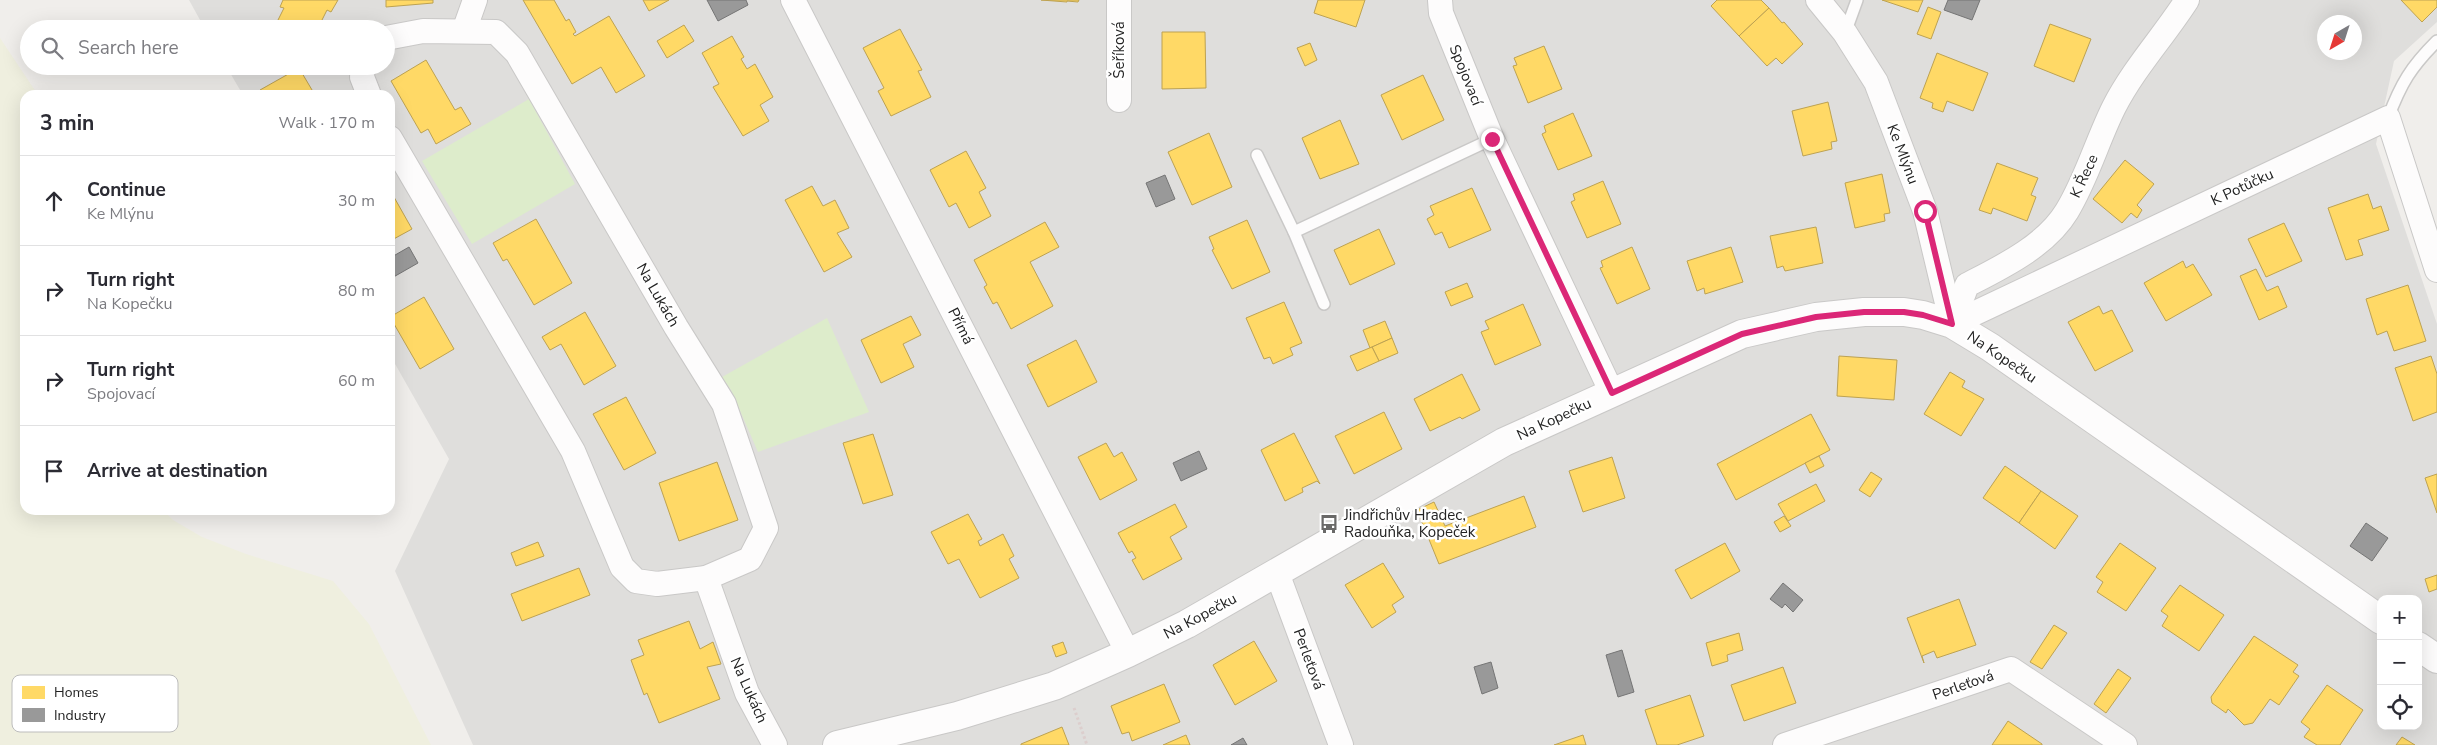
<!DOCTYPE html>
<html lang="en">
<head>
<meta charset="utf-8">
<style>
  body { margin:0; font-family:"Nunito Sans",sans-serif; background:#f2f2f3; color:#2b2b33 }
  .controls { position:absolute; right:15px; bottom:15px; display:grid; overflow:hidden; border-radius:10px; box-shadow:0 5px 20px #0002 }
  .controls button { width:45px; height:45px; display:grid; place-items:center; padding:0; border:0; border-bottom:1px solid #e1e1e2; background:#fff; color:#2b2b33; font:25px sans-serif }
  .compass { position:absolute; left:2317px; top:15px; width:45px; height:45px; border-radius:50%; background:#fff; box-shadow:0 5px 20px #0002; rotate:219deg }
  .stop { position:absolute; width:15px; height:15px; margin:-11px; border:4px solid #db2777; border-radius:50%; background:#fff }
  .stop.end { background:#db2777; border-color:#fff; box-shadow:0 1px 5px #0008 }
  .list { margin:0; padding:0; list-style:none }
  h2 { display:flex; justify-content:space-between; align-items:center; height:65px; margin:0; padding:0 20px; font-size:21px }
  h2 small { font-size:16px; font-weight:400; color:#7c7c81 }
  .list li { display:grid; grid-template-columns:32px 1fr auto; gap:15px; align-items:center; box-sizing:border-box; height:90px; padding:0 20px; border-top:1px solid #e1e1e2 }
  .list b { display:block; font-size:19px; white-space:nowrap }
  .list p { margin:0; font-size:16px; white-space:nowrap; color:#7c7c81 }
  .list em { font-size:16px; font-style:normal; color:#7c7c81 }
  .icon { flex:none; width:28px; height:28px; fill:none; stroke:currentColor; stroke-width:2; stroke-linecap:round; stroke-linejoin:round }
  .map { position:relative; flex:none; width:2437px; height:745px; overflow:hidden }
  .search { position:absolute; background:#fff; box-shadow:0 5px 20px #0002; left:20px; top:20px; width:375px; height:55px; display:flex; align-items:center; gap:12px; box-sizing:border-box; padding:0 18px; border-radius:28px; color:#7c7c81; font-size:19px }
  .panel { position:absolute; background:#fff; box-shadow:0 5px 20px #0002; left:20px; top:90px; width:375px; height:425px; border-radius:15px }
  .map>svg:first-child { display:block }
  .residential { fill:#dfdedc; fill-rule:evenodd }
  .farmland { fill:#efefdf }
  .grass { fill:#ddeccb }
  .homes { fill:#ffd966; stroke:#bda252 }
  .industry { fill:#999; stroke:#757575 }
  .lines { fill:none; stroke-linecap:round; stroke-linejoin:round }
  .service-casing { stroke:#c9c8c7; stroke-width:14 }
  .minor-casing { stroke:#c9c8c7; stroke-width:26 }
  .tertiary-casing { stroke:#c9c8c7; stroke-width:30 }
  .path { stroke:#dccecd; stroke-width:3; stroke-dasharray:2.5 2.5; stroke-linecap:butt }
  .service { stroke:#fdfcfc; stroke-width:11 }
  .minor { stroke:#fdfcfc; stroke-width:24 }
  .tertiary { stroke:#fdfcfc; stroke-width:28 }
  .route { stroke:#db2777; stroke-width:6 }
  .labels { text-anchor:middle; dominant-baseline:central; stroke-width:5; stroke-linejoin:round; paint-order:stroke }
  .street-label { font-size:15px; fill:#222; stroke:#fff }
  .poi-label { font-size:15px; fill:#222; stroke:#fff; text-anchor:start }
  .key { fill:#fff; stroke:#bdbdbd; stroke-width:1 }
  .key-label { font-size:14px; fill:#222 }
</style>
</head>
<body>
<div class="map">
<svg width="2437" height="745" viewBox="0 0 2437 745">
  <rect width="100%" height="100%" fill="#f0eeeb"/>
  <path class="residential" d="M189 0H2437V22L2394 61 2376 144 2437 324V745H473L395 571 449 459 390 355V95H243L226 66H386V29H205ZM2324 22H2354V52H2324ZM2381 599H2418V726H2381Z"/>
  <path class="farmland" d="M0 38 38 95H25V510H163L173 520 202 537 246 554 333 581 369 624 431 745H0Z"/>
  <g class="grass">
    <path d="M529 99 575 184 472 244 422 161Z"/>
    <path d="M827 318 869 412 758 452 731 390 722 377Z"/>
  </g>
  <g class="homes">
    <path d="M283 0H338L331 12 327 10 319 26 315 24 313 29H286L276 24 284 8 280 7Z"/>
    <path d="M386 0H433V3L386 7Z"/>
    <path d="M523 0H554L566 21 569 19 576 32 573 34 575 36 609 16 645 76 616 93 601 67 572 84Z"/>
    <path d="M643 0H669L649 11Z"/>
    <path d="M1041 0H1079L1078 2 1067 1V2Z"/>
    <path d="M1318 0H1365L1356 27 1314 13Z"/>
    <path d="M1717 0H1761L1769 8 1739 36 1711 6Z"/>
    <path d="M1882 0H1923L1918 12Z"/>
    <path d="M2401 0H2437V7L2422 22Z"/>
    <path d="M1928 7 1941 12 1931 39 1917 34Z"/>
    <path d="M1769 8 1782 23 1784 22 1803 44 1782 64 1776 58 1767 66 1739 36Z"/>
    <path d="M2050 24 2091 39 2074 82 2034 66Z"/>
    <path d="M684 25 694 41 667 58 657 41Z"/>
    <path d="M900 29 922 70 918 71 931 97 891 116 878 91 884 88 863 48Z"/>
    <path d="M1162 32H1205L1206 88 1162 89Z"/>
    <path d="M732 36 744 57 741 59 747 69 755 64 773 97 760 105 769 121 743 136 713 87 719 84 702 53Z"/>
    <path d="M1310 43 1317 60 1305 66 1297 48Z"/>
    <path d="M1544 46 1562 89 1528 103 1513 66 1517 65 1514 58Z"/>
    <path d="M1937 53 1988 73 1973 111 1947 101 1943 112 1932 108 1933 103 1920 98Z"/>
    <path d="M426 60 455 110 461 107 471 124 436 144 428 129 421 133 391 81Z"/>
    <path d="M299 68 315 95H263L260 90Z"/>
    <path d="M1423 75 1444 120 1402 140 1381 95Z"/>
    <path d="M1828 102 1837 141 1831 142 1832 149 1803 156 1792 111Z"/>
    <path d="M1573 113 1592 156 1558 170 1542 134 1546 132 1544 126Z"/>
    <path d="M1340 120 1359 164 1320 179 1302 138Z"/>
    <path d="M1209 133 1232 187 1192 205 1168 152Z"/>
    <path d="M966 151 986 188 979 192 991 216 969 228 956 203 949 207 930 170Z"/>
    <path d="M2125 160 2154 184 2137 205 2142 210 2137 218 2131 213 2122 223 2093 199Z"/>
    <path d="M1997 163 2038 178 2031 195 2036 197 2027 221 1993 208 1991 214 1979 210Z"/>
    <path d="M1882 174 1890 213 1884 214 1885 221 1855 228 1845 183Z"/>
    <path d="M1603 181 1621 224 1587 238 1571 202 1575 200 1573 194Z"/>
    <path d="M812 186 823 206 835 200 849 228 837 233 852 257 824 272 785 200Z"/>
    <path d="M1472 188 1491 230 1449 248 1442 232 1435 235 1427 219 1434 215 1430 206Z"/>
    <path d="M390 190 412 229 390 241Z"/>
    <path d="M2368 194 2373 209 2381 206 2389 230 2358 240 2363 255 2346 260 2328 208Z"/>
    <path d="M536 219 572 283 534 305 507 259 503 261 493 243Z"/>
    <path d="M1247 220 1270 272 1232 289 1212 250 1214 249 1209 237Z"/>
    <path d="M1045 222 1059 247 1030 262 1053 306 1011 329 997 302 993 304 984 287 987 285 974 260Z"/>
    <path d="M2284 223 2302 261 2266 277 2248 239Z"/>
    <path d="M1816 227 1823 263 1785 271 1783 266 1777 268 1770 236Z"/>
    <path d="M1379 229 1395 264 1350 285 1334 250Z"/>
    <path d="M1632 247 1650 289 1617 304 1600 268 1603 267 1601 261Z"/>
    <path d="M1731 247 1743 282 1705 294 1704 288 1697 291 1687 261Z"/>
    <path d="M2183 261 2186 268 2193 264 2212 295 2166 321 2144 283Z"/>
    <path d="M2256 269 2267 291 2278 286 2287 307 2259 320 2240 276Z"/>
    <path d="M1467 283 1473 297 1451 306 1445 292Z"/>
    <path d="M2408 285 2426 341 2394 351 2387 331 2377 335 2366 299Z"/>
    <path d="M424 297 454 349 420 369 390 317Z"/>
    <path d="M1284 302 1302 343 1290 348 1293 355 1273 364 1270 357 1264 359 1246 318Z"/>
    <path d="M1523 304 1541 345 1495 365 1481 332 1489 329 1485 321Z"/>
    <path d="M2099 306 2103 314 2112 310 2133 351 2095 371 2068 322Z"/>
    <path d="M585 312 616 366 584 385 561 344 550 350 542 337Z"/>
    <path d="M911 316 921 335 903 344 914 367 881 383 861 340Z"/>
    <path d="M1385 321 1392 338 1370 348 1363 330Z"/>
    <path d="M1392 338 1398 353 1379 361 1372 347Z"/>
    <path d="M1076 340 1097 382 1048 407 1027 365Z"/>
    <path d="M1372 347 1379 361 1357 371 1350 356Z"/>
    <path d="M1839 356 1897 360 1894 400 1837 396Z"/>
    <path d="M2431 356 2437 374V412L2413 421 2395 368Z"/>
    <path d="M1950 372 1965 381 1962 387 1984 399 1961 436 1924 414Z"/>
    <path d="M1462 374 1480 410 1462 419 1460 417 1430 431 1414 399Z"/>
    <path d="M626 397 656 453 624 470 593 414Z"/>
    <path d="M1384 412 1402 449 1354 474 1335 436Z"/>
    <path d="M1811 414 1830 450 1736 500 1717 464Z"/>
    <path d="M1294 433 1320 484 1317 481 1302 488 1303 492 1285 501 1261 450Z"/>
    <path d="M873 434 893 495 863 504 843 443Z"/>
    <path d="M1106 443 1114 457 1122 452 1137 480 1100 500 1078 457Z"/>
    <path d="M1819 456 1824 466 1810 473 1805 463Z"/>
    <path d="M1612 457 1625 498 1583 512 1569 471Z"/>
    <path d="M717 462 738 520 679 541 659 483Z"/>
    <path d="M2005 466 2041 491 2019 523 1983 498Z"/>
    <path d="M1871 472 1882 479 1870 497 1859 490Z"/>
    <path d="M2437 474V513L2425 478Z"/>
    <path d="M1816 484 1825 501 1788 521 1778 504Z"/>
    <path d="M2041 491 2078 516 2055 549 2019 523Z"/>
    <path d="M1524 496 1536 527 1439 564 1417 510 1434 502 1445 526Z"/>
    <path d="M1175 504 1187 527 1170 537 1182 559 1143 580 1132 560 1136 558 1132 551 1129 553 1118 533Z"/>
    <path d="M968 514 982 539 978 541 980 546 1003 534 1014 556 1009 559 1019 578 980 598 959 559 948 564 931 532Z"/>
    <path d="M1784 516 1791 526 1780 532 1774 522Z"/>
    <path d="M538 542 544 556 516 566 511 553Z"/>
    <path d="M1725 543 1740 571 1691 599 1675 570Z"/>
    <path d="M2120 543 2156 568 2126 611 2097 592 2103 582 2096 577Z"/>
    <path d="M1383 563 1404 597 1392 605 1396 612 1372 628 1345 585Z"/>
    <path d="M579 568 590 595 522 621 511 594Z"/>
    <path d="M2437 575V589L2429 592 2425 579Z"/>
    <path d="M2180 585 2224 615 2199 651 2162 626 2168 616 2161 611Z"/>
    <path d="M1959 599 1976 645 1937 658 1934 651 1922 656 1924 663 1907 618Z"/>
    <path d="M689 621 700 649 713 642 721 664 707 667 720 699 659 723 647 693 644 695 631 660 644 655 638 640Z"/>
    <path d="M2054 625 2067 633 2042 669 2030 662Z"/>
    <path d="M1739 633 1743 650 1727 655 1728 661 1712 666 1706 643Z"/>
    <path d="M2254 636 2298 665 2293 672 2299 676 2279 705 2270 699 2253 723 2244 725 2228 709 2226 713 2212 703 2211 697Z"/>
    <path d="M1254 641 1277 681 1235 705 1213 665Z"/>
    <path d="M1063 642 1067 653 1056 657 1052 646Z"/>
    <path d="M1783 667 1796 703 1744 721 1731 685Z"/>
    <path d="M2118 669 2131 678 2106 713 2094 704Z"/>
    <path d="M1164 684 1180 722 1132 741 1129 732 1122 734 1111 706Z"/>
    <path d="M2327 685 2363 710 2340 745H2317L2304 737 2310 729 2301 722Z"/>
    <path d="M1690 695 1704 736 1677 745H1657L1645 710Z"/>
    <path d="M2008 721 2042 744V745H1992Z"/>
    <path d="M1062 727 1069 745H1021V744Z"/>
    <path d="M1186 735 1190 745H1163Z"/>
    <path d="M1583 735 1586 745H1554Z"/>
    <path d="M2402 737 2415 745H2396Z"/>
  </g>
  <g class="industry">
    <path d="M707 0H746L748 5 718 21Z"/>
    <path d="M1948 0H1980L1972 20 1944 10Z"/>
    <path d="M1165 175 1175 199 1156 207 1146 183Z"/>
    <path d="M409 247 418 263 390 279V258Z"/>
    <path d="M1199 451 1207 469 1181 481 1173 463Z"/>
    <path d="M2366 523 2388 538 2372 561 2350 546Z"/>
    <path d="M1783 583 1803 600 1793 612 1785 604 1782 608 1770 599Z"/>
    <path d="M1622 650 1634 692 1618 697 1606 655Z"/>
    <path d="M1491 662 1498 688 1482 694 1474 667Z"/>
    <path d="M1243 738 1247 745H1231Z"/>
  </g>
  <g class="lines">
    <g class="service-casing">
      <g id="service">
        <path d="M1845 33 1857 0"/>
        <path d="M2388 118C2401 83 2411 67 2437 41"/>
        <path d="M1257 155 1294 232 1324 304"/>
        <path d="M1294 232 1492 139"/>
      </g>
    </g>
    <g class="minor-casing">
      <g id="minor">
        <path d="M793 0 1128 653"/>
        <path d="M1440 0 1441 13 1492 139 1612 393"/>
        <path d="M1818 0 1845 33 1876 82 1925 211 1952 324"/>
        <path d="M464 31 475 0"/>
        <path d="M386 38 423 31 496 32 517 53 676 327 724 404 766 528 750 559 706 578 657 584 636 581 622 567 573 451 390 138"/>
        <path d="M363 66 362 77 369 95"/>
        <path d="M1119 100V0"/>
        <path d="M1952 324 2388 118 2437 270"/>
        <path d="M1952 324 1967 285C2002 267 2046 246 2067 211 2087 178 2097 141 2114 107 2134 68 2164 36 2187 0"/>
        <path d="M1277 573 1341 745"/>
        <path d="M706 578 747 693 775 745"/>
        <path d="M1785 745 2011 669 2125 745"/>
      </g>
    </g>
    <g class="tertiary-casing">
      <g id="tertiary">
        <path d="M2418 646 2437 659"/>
        <path d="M837 745 957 716 1054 686 1128 653 1187 624 1504 442 1742 334 1816 317 1864 312H1904L1923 315 1952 324 1990 347 2381 620"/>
      </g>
    </g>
    <path class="path" d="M1074 708 1087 745"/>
    <use href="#service" class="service"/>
    <use href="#minor" class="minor"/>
    <use href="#tertiary" class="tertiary"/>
  </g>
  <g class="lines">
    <path class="route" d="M1492 139 1612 393 1742 334 1816 317 1864 312H1904L1923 315 1952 324 1925 211"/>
  </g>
  <defs>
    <g id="bus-bare" transform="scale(1.5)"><path d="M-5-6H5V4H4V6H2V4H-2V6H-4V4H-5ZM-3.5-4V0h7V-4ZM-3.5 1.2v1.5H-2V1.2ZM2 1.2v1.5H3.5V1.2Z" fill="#6a6968" stroke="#fff" stroke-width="2.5" paint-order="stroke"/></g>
  </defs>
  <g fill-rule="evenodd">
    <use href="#bus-bare" x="1329" y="524"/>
  </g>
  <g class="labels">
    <g class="street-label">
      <text transform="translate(1119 50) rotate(-90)">Šeříková</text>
      <text transform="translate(1466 75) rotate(68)">Spojovací</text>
      <text transform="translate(1903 154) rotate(69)">Ke Mlýnu</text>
      <text transform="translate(2084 176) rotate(-65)">K Řece</text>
      <text transform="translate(2242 187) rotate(-25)">K Potůčku</text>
      <text transform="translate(658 295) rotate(60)">Na Lukách</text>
      <text transform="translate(961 326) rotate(63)">Přímá</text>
      <text transform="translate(2002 357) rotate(34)">Na Kopečku</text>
      <text transform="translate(1554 419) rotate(-25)">Na Kopečku</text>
      <text transform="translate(1200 616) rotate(-28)">Na Kopečku</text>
      <text transform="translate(1309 659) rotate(70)">Perleťová</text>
      <text transform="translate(1963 685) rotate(-19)">Perleťová</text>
      <text transform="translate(749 690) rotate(66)">Na Lukách</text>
    </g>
    <g class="poi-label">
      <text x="1344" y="515">Jindřichův Hradec,<tspan x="1344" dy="17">Radouňka, Kopeček</tspan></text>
    </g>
  </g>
  <rect x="12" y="675" width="166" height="57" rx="8" class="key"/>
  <rect x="22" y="686" width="23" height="13" fill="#ffd966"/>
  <rect x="22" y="708" width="23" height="14" fill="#999"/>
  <g class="key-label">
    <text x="54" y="697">Homes</text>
    <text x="54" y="720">Industry</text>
  </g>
</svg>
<div class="controls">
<button>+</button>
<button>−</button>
<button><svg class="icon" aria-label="locate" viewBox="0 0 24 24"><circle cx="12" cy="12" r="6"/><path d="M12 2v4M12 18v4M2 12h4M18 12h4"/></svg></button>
</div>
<svg class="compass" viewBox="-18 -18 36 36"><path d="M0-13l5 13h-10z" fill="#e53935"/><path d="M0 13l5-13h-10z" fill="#7c7c81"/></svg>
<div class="stop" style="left:1925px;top:211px"></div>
<div class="stop end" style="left:1492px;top:139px"></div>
<div class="search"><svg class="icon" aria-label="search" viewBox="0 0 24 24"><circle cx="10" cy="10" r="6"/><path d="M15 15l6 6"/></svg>Search here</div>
<section class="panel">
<h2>3 min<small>Walk · 170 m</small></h2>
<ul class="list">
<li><svg class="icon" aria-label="ahead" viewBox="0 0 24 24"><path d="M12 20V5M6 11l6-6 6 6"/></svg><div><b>Continue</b><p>Ke Mlýnu</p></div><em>30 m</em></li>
<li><svg class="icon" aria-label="right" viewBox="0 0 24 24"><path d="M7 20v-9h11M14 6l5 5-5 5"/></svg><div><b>Turn right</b><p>Na Kopečku</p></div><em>80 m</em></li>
<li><svg class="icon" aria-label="right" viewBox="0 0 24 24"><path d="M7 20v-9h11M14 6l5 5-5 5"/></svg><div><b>Turn right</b><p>Spojovací</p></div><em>60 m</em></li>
<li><svg class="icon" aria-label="arrive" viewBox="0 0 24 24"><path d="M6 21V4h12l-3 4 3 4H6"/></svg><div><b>Arrive at destination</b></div></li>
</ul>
</section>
</div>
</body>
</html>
